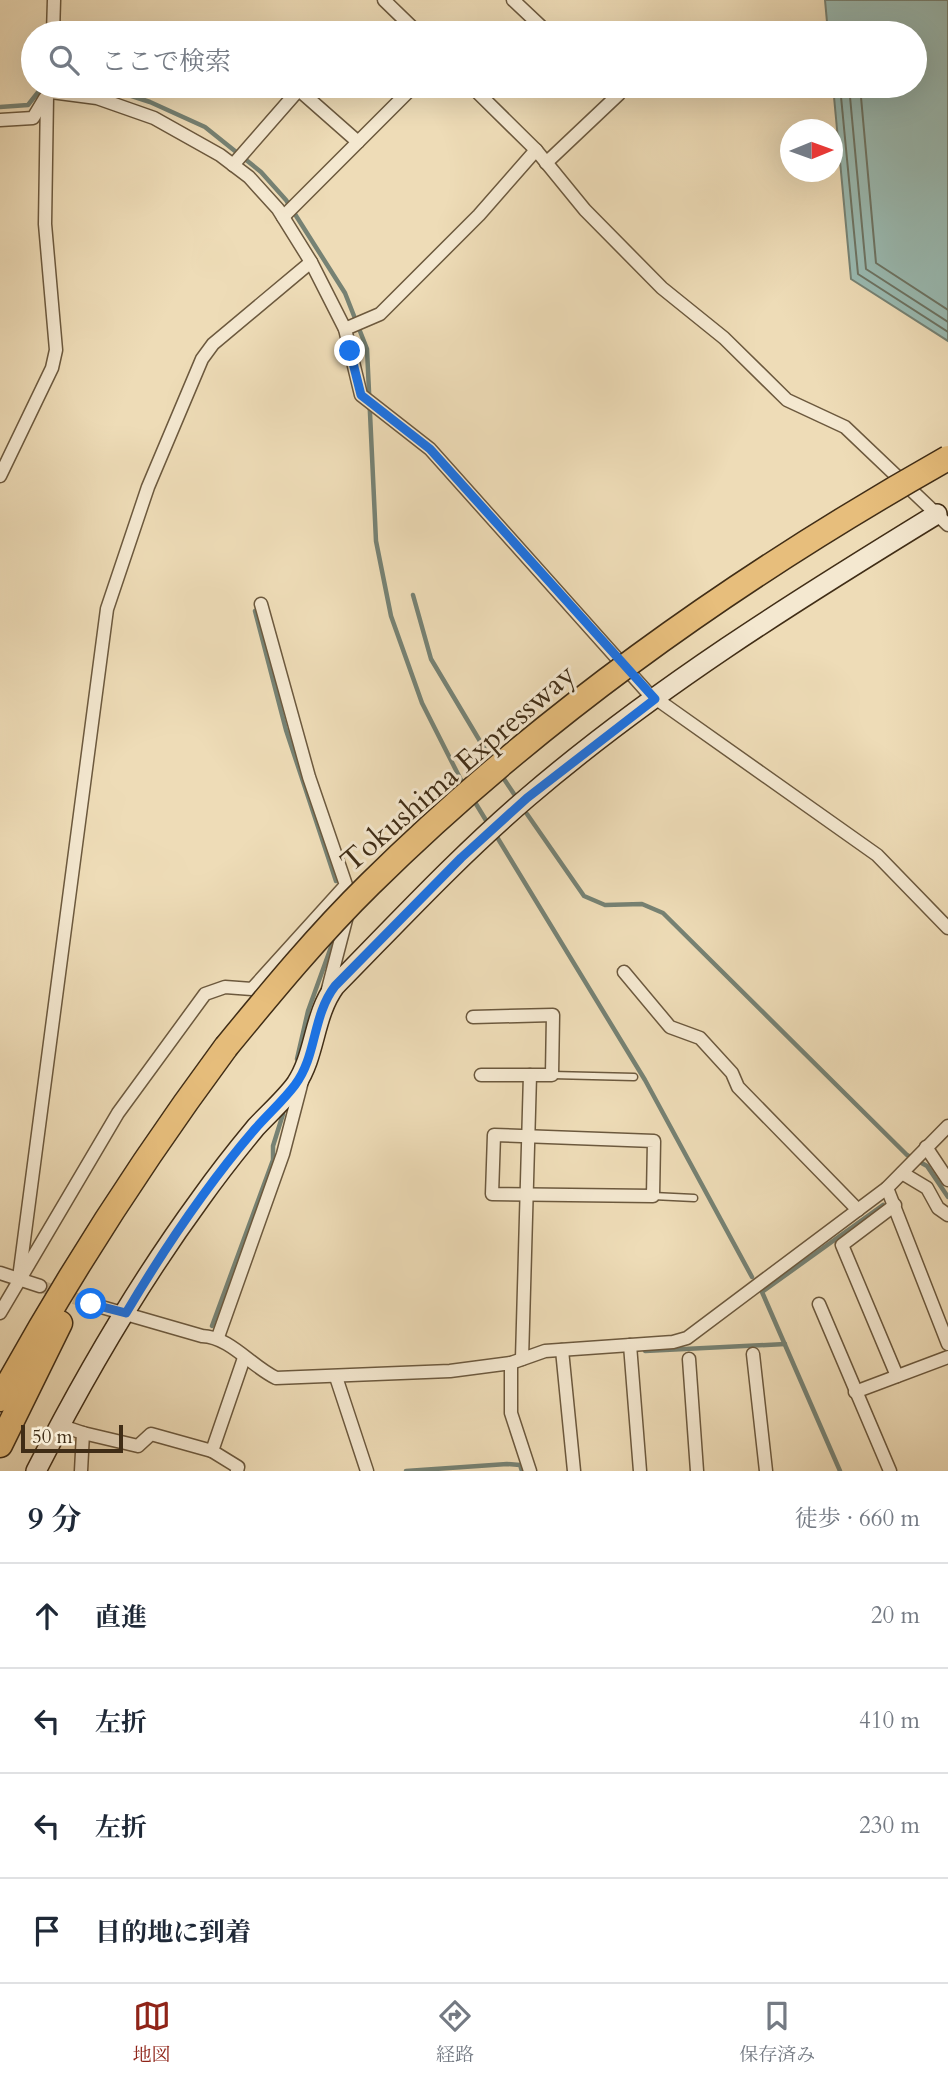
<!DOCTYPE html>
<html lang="ja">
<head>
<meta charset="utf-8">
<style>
  body { margin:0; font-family:Cardo,"Noto Serif JP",serif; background:#f2f2f3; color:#1f2937 }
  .compass { position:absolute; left:780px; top:119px; width:63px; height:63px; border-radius:50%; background:#fff; box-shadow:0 7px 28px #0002; rotate:89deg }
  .scale { position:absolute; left:21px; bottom:18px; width:102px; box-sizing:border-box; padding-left:7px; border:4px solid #402d16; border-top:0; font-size:19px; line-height:24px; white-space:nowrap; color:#402d16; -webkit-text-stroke:5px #f4e8d0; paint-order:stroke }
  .stop { position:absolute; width:21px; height:21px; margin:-16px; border:5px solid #1a73e8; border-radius:50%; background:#fff }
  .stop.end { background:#1a73e8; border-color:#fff; box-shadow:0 2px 7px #0008 }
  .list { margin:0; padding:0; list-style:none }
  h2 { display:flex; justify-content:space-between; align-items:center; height:91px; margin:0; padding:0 28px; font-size:30px }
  h2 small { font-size:23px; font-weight:400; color:#747a83 }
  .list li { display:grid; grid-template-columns:46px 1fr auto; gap:21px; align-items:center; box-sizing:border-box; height:105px; padding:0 28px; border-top:2px solid #e0e1e3 }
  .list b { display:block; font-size:26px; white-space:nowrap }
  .list em { font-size:23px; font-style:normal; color:#747a83 }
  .icon { flex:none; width:38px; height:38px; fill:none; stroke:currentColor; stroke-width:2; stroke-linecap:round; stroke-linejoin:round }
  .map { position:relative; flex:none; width:948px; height:1471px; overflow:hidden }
  .search { position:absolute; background:#fff; box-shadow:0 7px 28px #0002; left:21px; right:21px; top:21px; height:77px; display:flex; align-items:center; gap:18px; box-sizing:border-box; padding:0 24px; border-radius:38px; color:#747a83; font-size:26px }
  .sheet { height:511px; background:#fff }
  nav { display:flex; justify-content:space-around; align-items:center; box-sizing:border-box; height:98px; border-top:2px solid #e0e1e3; background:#fff; font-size:19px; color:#747a83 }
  nav a { display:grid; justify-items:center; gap:4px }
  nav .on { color:#8f2418 }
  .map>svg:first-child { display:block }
  .water { fill:#9abbb3; stroke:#768274; stroke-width:2 }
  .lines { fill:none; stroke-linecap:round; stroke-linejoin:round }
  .shore { stroke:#6d7464; stroke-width:2 }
  .stream { stroke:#768274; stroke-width:4.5 }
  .street-tunnel { stroke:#cbb997; stroke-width:12; stroke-dasharray:12 6; stroke-linecap:butt }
  .lane-casing { stroke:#6c593e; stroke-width:9 }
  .street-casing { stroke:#6c593e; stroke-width:15 }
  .secondary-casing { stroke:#402d16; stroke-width:22 }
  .highway-casing { stroke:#402d16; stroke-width:27 }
  .lane { stroke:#f4e8d0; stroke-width:6 }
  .street { stroke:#f4e8d0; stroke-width:12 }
  .secondary { stroke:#f4e8d0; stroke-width:19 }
  .highway { stroke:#e7be7c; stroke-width:24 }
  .highway-bridge-casing { stroke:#402d16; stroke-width:27; stroke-linecap:butt }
  .highway-bridge { stroke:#e7be7c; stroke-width:24 }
  .route { stroke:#1a73e8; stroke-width:9 }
  .labels { text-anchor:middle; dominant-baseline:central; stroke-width:6; stroke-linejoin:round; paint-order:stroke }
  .street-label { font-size:30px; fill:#402d16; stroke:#f4e8d0 }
</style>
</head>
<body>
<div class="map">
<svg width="948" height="1471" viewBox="0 0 948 1471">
  <rect width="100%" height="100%" fill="#eedcb7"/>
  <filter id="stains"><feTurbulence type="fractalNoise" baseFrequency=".00286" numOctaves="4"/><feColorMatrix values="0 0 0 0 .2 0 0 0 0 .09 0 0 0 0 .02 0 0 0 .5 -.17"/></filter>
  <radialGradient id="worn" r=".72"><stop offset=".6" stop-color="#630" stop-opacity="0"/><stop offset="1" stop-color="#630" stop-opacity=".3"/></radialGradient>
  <path class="water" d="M825 0H948V341L851 279 833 86H915V33H828Z"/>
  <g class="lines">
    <g class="shore">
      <path d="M840 86 858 274 948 332"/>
      <path d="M849 86 866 269 948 322"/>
      <path d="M860 86 876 263 948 310"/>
    </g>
    <g class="stream">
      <path d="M101 86 150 102 205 127 261 172 286 200 345 293 367 349 376 541 391 616 422 703 464 786"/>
      <path d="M0 107 28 105 43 86"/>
      <path d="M413 595 431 659 493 763"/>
      <path d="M255 611 286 730 336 881"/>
      <path d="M502 776 516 797"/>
      <path d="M473 799 487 822"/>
      <path d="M527 814 584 896 605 905 642 904 663 913 907 1155 927 1166 948 1197"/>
      <path d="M497 837 645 1080 752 1277"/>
      <path d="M297 1059 308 1011 335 936"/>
      <path d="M212 1326 273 1160V1146L283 1114"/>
      <path d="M645 1351 785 1344"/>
      <path d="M406 1471 507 1464 520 1465 522 1471"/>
      <path d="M840 1471 762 1292 883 1205"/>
    </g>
    <path class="street-tunnel" d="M40 1286 91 1304"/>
    <g class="lane-casing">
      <g id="lane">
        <path d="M552 1075 634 1077"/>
        <path d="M653 1196 694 1198"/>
      </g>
    </g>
    <g class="street-casing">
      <g id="street">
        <path d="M384 0 418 33"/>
        <path d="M513 0 548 33"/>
        <path d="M53 33 54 0"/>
        <path d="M471 86 536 150 585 210 662 288 724 338 787 400 845 427 948 525"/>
        <path d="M299 90 358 142"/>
        <path d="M51 92 97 98 154 118 220 155 249 177 278 209 311 262 345 329 361 395 430 449 648 693 877 855 948 928"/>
        <path d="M0 120 33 118 45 98"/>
        <path d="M546 163 619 94 609 86"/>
        <path d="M233 165 302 86"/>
        <path d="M283 217 414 86"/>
        <path d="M345 329 380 314 479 215 536 150"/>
        <path d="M0 476 52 368 56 350 45 224 47 96"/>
        <path d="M624 972 670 1027 700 1038 732 1073 738 1087 858 1210"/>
        <path d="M328 989 348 912"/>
        <path d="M473 1017 553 1015 552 1075H481"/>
        <path d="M494 1135 654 1141 653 1196 492 1194Z"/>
        <path d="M926 1147 948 1180"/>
        <path d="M902 1173 927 1188 938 1208 948 1215"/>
        <path d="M887 1188 948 1344"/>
        <path d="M895 1205 842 1245 897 1376"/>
        <path d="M0 1273 40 1286"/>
        <path d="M19 1278 107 609 148 487 202 359 213 344 311 262"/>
        <path d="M91 1304 202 1336C230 1337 251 1366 276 1378L450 1371 511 1363 545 1351 673 1342 687 1338 887 1188 948 1126"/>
        <path d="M819 1304 890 1471"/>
        <path d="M0 1313 118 1113 205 994 225 987 252 989 346 885 309 777 261 604"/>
        <path d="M218 1337 283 1154 302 1081"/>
        <path d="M630 1345 640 1471"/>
        <path d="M562 1350 574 1471"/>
        <path d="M753 1354 766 1471"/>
        <path d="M522 1359 530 1075"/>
        <path d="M689 1359 697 1471"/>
        <path d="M511 1363V1413L530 1471"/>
        <path d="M336 1377 367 1471"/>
        <path d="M855 1392 948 1357"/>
        <path d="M59 1425 83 1433 81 1471"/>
        <path d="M83 1433 138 1446 151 1434 212 1451"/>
        <path d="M237 1471 238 1467 212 1451 244 1358"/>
      </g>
    </g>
    <g class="secondary-casing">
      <path id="secondary" d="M36 1471C84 1377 138 1284 201 1198 218 1174 237 1150 256 1127 269 1113 285 1099 296 1084 316 1054 313 1016 335 986 398 922 459 856 528 797 654 689 795 601 937 514"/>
    </g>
    <g class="highway-casing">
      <g id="highway">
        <path d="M0 1399C67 1277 143 1159 226 1047"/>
        <path d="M0 1445 60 1323"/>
      </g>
    </g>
    <use href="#lane" class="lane"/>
    <use href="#street" class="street"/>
    <use href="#secondary" class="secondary"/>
    <use href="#highway" class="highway"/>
    <g class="highway-bridge-casing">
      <path id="highway-bridge" d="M226 1047C272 991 318 935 370 884 541 715 739 576 948 458"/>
    </g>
    <use href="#highway-bridge" class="highway-bridge"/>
  </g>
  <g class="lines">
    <path class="route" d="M91 1304 126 1313C164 1249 206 1186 255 1129 268 1114 283 1101 295 1085 317 1056 312 1016 335 986L461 858 527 798 655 699 430 449 361 395 350 351"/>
  </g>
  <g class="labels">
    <g class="street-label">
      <text transform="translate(458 768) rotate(-41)">Tokushima Expressway</text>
    </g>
  </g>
  <rect width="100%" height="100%" filter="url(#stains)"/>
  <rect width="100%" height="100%" fill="url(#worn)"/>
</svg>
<svg class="compass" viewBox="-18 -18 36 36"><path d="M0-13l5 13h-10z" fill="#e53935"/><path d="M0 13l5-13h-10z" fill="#747a83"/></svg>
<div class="scale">50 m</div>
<div class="stop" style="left:91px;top:1304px"></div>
<div class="stop end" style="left:350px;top:351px"></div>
<div class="search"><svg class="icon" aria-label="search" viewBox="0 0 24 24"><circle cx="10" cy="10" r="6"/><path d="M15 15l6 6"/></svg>ここで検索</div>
</div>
<section class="sheet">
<h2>9 分<small>徒歩 · 660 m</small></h2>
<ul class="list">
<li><svg class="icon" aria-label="ahead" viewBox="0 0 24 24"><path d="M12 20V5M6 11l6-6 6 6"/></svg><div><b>直進</b></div><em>20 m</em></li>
<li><svg class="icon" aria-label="left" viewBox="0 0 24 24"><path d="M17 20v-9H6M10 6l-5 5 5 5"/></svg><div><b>左折</b></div><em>410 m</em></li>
<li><svg class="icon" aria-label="left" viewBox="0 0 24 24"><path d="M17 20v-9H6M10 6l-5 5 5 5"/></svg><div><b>左折</b></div><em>230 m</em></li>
<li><svg class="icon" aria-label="arrive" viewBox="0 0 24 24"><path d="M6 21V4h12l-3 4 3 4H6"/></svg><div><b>目的地に到着</b></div></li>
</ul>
</section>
<nav>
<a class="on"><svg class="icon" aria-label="map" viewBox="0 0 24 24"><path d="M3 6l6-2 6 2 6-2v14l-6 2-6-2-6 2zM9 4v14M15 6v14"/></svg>地図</a>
<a><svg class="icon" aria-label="directions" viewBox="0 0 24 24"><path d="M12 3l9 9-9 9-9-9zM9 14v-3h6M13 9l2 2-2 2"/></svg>経路</a>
<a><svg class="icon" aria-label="saved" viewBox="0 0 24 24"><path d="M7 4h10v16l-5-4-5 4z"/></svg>保存済み</a>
</nav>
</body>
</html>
